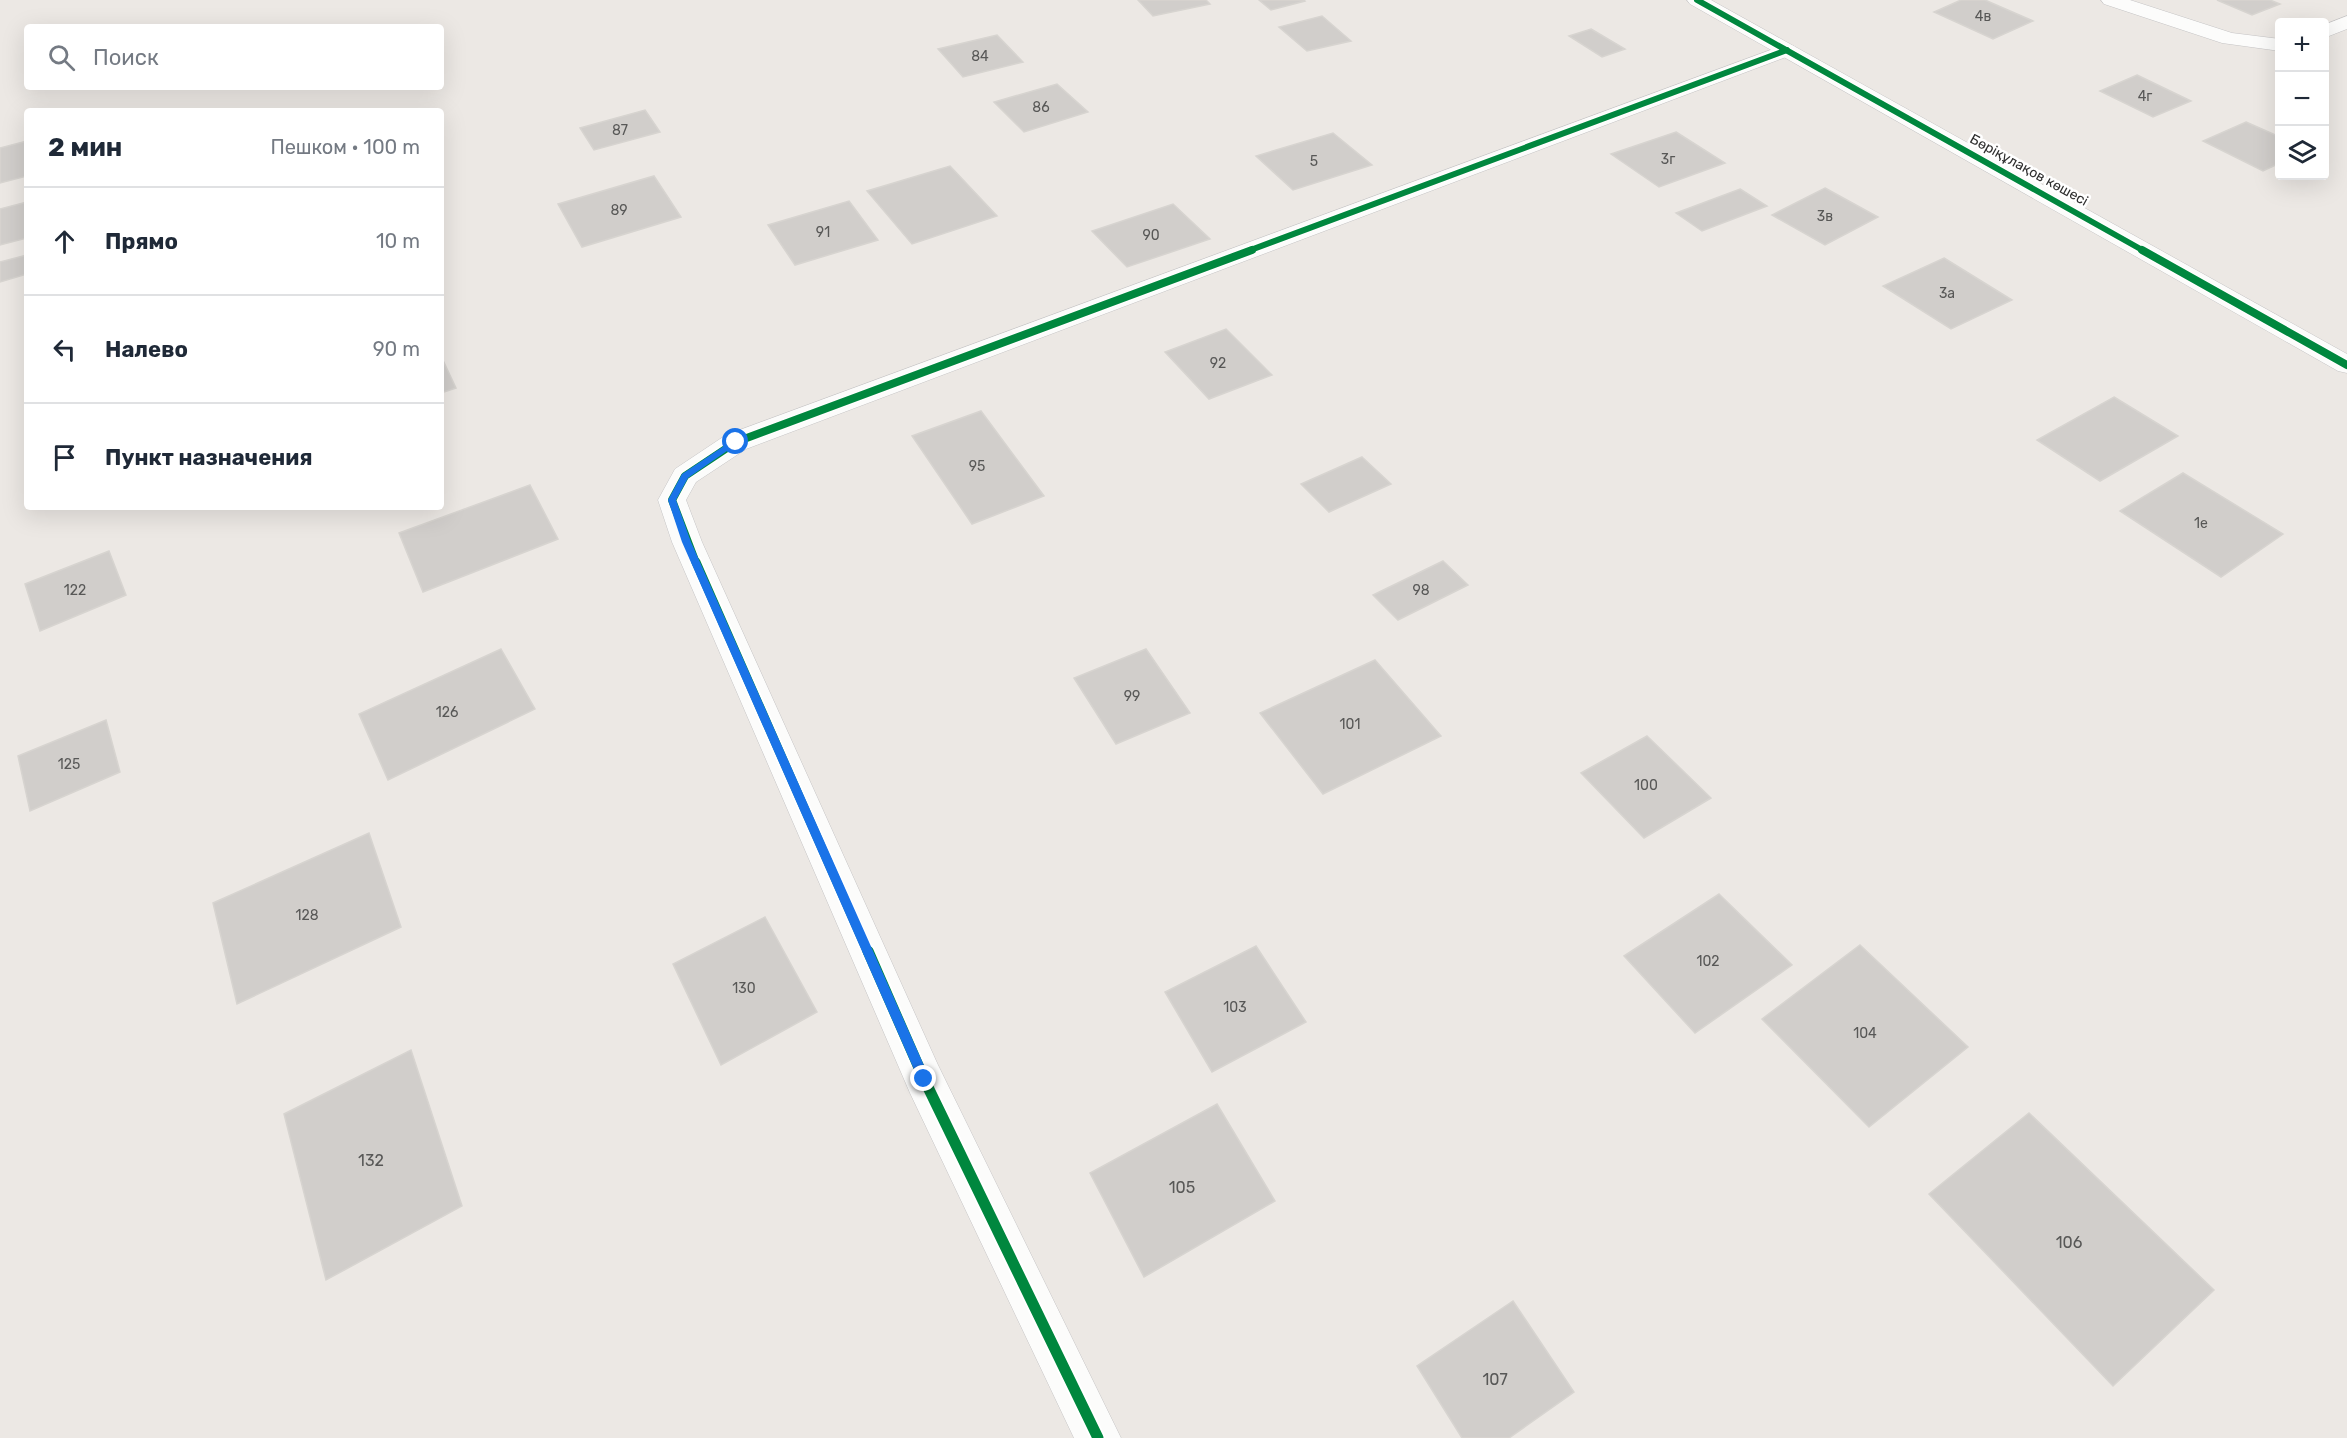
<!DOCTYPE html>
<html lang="ru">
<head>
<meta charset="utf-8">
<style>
  body { margin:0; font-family:Rubik,sans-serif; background:#f2f2f3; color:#1f2937 }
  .controls { position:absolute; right:18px; top:18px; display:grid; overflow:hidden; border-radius:6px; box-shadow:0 6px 24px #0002 }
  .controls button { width:54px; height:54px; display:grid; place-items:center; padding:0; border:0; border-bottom:2px solid #e0e1e3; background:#fff; color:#1f2937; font:30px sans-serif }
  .stop { position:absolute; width:18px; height:18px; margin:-14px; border:4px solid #1a73e8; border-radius:50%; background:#fff }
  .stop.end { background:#1a73e8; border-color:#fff; box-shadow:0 2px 6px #0008 }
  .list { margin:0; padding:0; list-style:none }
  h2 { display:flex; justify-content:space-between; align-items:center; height:78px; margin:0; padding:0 24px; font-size:26px }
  h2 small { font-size:20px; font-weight:400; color:#747a83 }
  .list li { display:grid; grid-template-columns:39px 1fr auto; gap:18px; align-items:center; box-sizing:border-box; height:108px; padding:0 24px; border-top:2px solid #e0e1e3 }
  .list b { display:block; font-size:22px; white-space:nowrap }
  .list em { font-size:20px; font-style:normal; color:#747a83 }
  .icon { flex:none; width:33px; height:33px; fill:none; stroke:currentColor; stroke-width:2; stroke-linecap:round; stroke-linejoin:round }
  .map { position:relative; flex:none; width:2347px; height:1438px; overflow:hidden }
  .search { position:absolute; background:#fff; box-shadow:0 6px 24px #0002; left:24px; top:24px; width:420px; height:66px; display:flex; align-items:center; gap:15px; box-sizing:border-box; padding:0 21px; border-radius:6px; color:#747a83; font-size:22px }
  .panel { position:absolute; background:#fff; box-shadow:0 6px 24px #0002; left:24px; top:108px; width:420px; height:402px; border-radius:6px }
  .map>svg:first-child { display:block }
  .building { fill:#d1cecb; stroke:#d7d4d0; stroke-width:1.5 }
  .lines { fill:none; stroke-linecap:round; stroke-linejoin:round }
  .minor-casing { stroke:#c5c4c5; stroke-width:1 }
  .tertiary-casing { stroke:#c5c4c5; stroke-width:1 }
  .minor { fill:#fcfcfb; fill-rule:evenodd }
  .tertiary { fill:#fcfcfb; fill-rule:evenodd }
  .cycleway-far3-casing { stroke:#fff; stroke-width:8 }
  .cycleway-far2-casing { stroke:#fff; stroke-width:10 }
  .cycleway-far1-casing { stroke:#fff; stroke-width:13 }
  .cycleway-casing { stroke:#fff; stroke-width:15 }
  .cycleway-far3 { stroke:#00873e; stroke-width:6 }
  .cycleway-far2 { stroke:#00873e; stroke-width:8 }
  .cycleway-far1 { stroke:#00873e; stroke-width:9 }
  .cycleway { stroke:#00873e; stroke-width:11 }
  .route { fill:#1a73e8 }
  .labels { text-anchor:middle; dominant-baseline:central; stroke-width:5; stroke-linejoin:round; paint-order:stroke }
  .number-label { font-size:14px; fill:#585857 }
  .far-street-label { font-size:14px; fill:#2e2e2e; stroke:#fff }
  .near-number-label { font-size:16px; fill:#585857 }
</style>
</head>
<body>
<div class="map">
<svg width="2347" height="1438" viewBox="0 0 2347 1438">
  <rect width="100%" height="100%" fill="#ece8e4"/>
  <g class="building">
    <path d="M1138 0H1206L1210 4 1153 16Z"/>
    <path d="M1259 0H1304L1305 1 1271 10Z"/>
    <path d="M1961 0H1985L2033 21 1993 39 1934 12Z"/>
    <path d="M2217 0H2270L2280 4 2252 15Z"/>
    <path d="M1322 16 1351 41 1307 51 1279 27Z"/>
    <path d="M1591 29 1625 49 1602 57 1569 36Z"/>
    <path d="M997 35 1023 62 963 77 938 49Z"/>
    <path d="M2137 75 2191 101 2153 117 2100 91Z"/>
    <path d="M1057 84 1088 112 1024 132 994 102Z"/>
    <path d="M645 110 660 132 594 150 580 128Z"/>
    <path d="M2246 122 2280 137V163L2263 171 2203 141Z"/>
    <path d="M1676 132 1725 163 1659 187 1611 154Z"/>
    <path d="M1333 133 1372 165 1293 190 1256 156Z"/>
    <path d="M27 141V176L0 183V148Z"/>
    <path d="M950 166 997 216 912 244 867 191Z"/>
    <path d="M654 176 681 217 582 247 558 204Z"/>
    <path d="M1825 188 1878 217 1825 245 1772 215Z"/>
    <path d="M1740 189 1767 206 1702 231 1676 213Z"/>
    <path d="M849 201 878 240 795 265 768 225Z"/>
    <path d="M27 202V238L0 245V209Z"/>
    <path d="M1173 204 1210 239 1127 267 1092 231Z"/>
    <path d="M27 255V274L0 282V262Z"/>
    <path d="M1944 258 2012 300 1951 329 1883 286Z"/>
    <path d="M1226 329 1272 375 1209 399 1165 352Z"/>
    <path d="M441 356 456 388 441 393Z"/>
    <path d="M2114 397 2178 436 2100 481 2037 440Z"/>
    <path d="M981 411 1044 496 972 524 912 436Z"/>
    <path d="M1362 457 1391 484 1329 512 1301 484Z"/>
    <path d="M2183 473 2283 534 2221 577 2120 511Z"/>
    <path d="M530 485 558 539 423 592 399 533Z"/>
    <path d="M109 551 126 595 40 631 25 584Z"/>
    <path d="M1443 561 1468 585 1398 620 1373 595Z"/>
    <path d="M501 649 535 709 388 780 359 714Z"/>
    <path d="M1146 649 1190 713 1116 744 1074 678Z"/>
    <path d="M1375 660 1441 736 1323 794 1260 713Z"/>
    <path d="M106 720 120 772 30 811 18 756Z"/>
    <path d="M1647 736 1711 798 1644 838 1581 773Z"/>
    <path d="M369 833 401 927 237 1004 213 903Z"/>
    <path d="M1719 894 1792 965 1695 1033 1624 956Z"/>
    <path d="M765 917 817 1012 721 1065 673 964Z"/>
    <path d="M1860 945 1968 1047 1869 1127 1762 1019Z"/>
    <path d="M1256 946 1306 1022 1212 1072 1165 992Z"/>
    <path d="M411 1050 462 1206 326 1280 284 1114Z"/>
    <path d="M1217 1104 1275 1201 1144 1277 1090 1173Z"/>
    <path d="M2029 1113 2214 1290 2113 1386 1929 1194Z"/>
    <path d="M1513 1301 1574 1392 1509 1438H1462L1417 1366Z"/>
  </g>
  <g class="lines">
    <g class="minor-casing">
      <g id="minor">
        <path d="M2101 0H2130L2232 33 2280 39V51L2222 43 2104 4Z"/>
        <path d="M2347 16V29L2324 38V25Z"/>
        <path d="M1787 44 1794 46 1797 50 1794 54 746 449 696 482 686 500 702 542 938 1065 1121 1438H1074L910 1093 672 542 658 500 675 469 726 435Z"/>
      </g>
    </g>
    <g class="tertiary-casing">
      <path id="tertiary" d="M1687 0H1711L2347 354V373L2338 371 1690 4Z"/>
    </g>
    <use href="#minor" class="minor"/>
    <use href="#tertiary" class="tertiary"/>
    <g class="cycleway-far3-casing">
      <g id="cycleway-far3">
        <path d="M1697 0 2144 251"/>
        <path d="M1248 251 1787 50"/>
      </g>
    </g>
    <g class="cycleway-far2-casing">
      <g id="cycleway-far2">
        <path d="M2142 250 2347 365"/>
        <path d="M696 563 672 500 685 476 736 442 1252 250"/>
      </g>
    </g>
    <g class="cycleway-far1-casing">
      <path id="cycleway-far1" d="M696 562 868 953"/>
    </g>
    <g class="cycleway-casing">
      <path id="cycleway" d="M868 951 924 1079 1098 1438"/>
    </g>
    <use href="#cycleway-far3" class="cycleway-far3"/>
    <use href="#cycleway-far2" class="cycleway-far2"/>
    <use href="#cycleway-far1" class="cycleway-far1"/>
    <use href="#cycleway" class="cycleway"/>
  </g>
  <path class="route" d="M733 440 740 442 688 478 676 500 691 542 930 1079 924 1085 920 1083 682 542 668 500 682 474Z"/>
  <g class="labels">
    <g class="number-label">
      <text x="1983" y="16">4в</text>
      <text x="980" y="56">84</text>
      <text x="2145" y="96">4г</text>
      <text x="1041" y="107">86</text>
      <text x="620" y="130">87</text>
      <text x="1668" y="159">3г</text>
      <text x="1314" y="161">5</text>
      <text x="619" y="210">89</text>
      <text x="1825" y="216">3в</text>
      <text x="823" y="232">91</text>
      <text x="1151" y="235">90</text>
      <text x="1947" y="293">3а</text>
      <text x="1218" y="363">92</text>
      <text x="977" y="466">95</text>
      <text x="2201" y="523">1е</text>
      <text x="75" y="590">122</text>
      <text x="1421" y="590">98</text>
      <text x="1132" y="696">99</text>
      <text x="447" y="712">126</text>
      <text x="1350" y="724">101</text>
      <text x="69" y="764">125</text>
      <text x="1646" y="785">100</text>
      <text x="307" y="915">128</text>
      <text x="1708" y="961">102</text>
      <text x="744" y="988">130</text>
      <text x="1235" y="1007">103</text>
      <text x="1865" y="1033">104</text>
    </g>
    <g class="far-street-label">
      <text transform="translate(2029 170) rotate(29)">Бөріқұлақов көшесі</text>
    </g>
    <g class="near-number-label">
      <text x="371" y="1160">132</text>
      <text x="1182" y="1187">105</text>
      <text x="2069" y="1242">106</text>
      <text x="1495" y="1379">107</text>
    </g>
  </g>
</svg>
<div class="controls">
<button>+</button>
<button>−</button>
<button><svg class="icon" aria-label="layers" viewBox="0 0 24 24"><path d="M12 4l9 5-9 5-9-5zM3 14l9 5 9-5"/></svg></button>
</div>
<div class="stop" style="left:736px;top:442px"></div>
<div class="stop end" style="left:924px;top:1079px"></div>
<div class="search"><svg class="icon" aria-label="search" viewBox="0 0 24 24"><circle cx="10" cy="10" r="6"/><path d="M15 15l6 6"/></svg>Поиск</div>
<section class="panel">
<h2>2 мин<small>Пешком · 100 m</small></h2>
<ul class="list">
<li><svg class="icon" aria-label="ahead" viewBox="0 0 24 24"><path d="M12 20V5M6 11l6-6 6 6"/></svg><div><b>Прямо</b></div><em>10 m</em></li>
<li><svg class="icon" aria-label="left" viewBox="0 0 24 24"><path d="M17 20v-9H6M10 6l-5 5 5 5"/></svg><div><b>Налево</b></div><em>90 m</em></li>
<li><svg class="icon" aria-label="arrive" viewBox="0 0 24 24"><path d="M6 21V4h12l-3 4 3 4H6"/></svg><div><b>Пункт назначения</b></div></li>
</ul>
</section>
</div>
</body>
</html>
